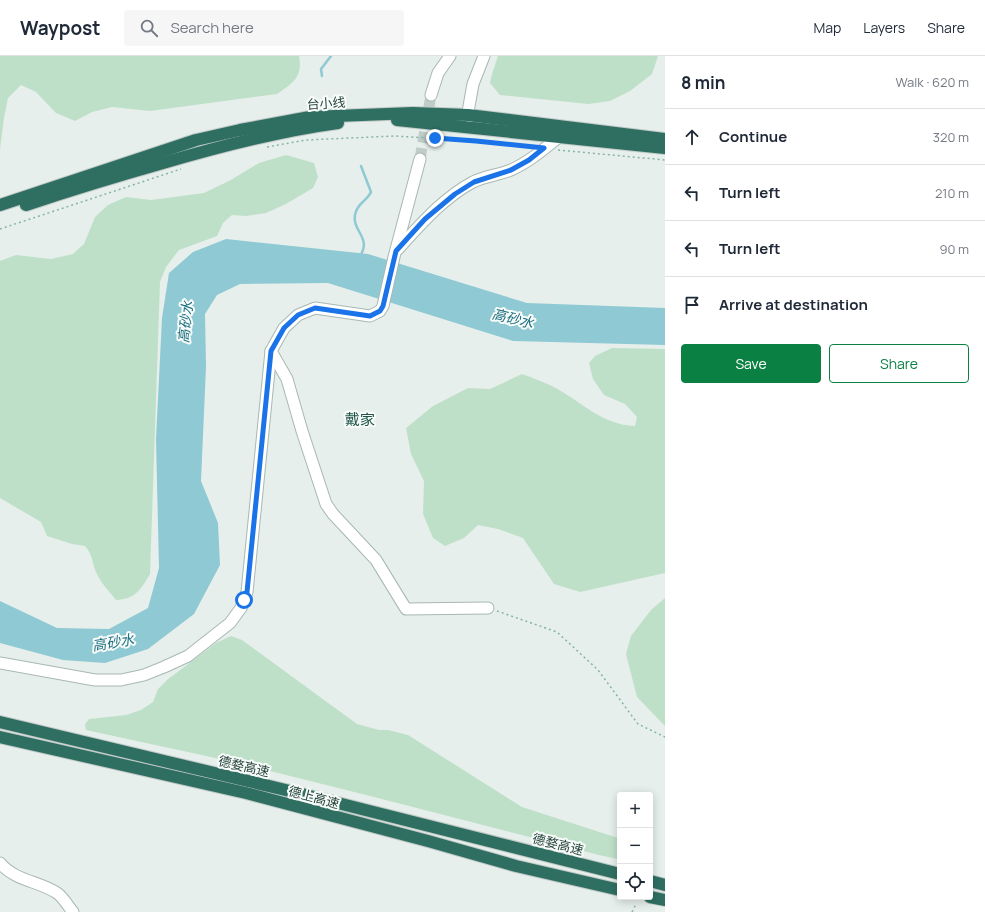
<!DOCTYPE html>
<html lang="en">
<head>
<meta charset="utf-8">
<style>
  body { margin:0; font-family:Manrope,"Noto Sans SC",sans-serif; background:#f6f6f7; color:#1f2937 }
  .controls { position:absolute; right:12px; bottom:12px; display:grid; overflow:hidden; border-radius:4px; box-shadow:0 2px 10px #0003 }
  .controls button { width:36px; height:36px; display:grid; place-items:center; padding:0; border:0; border-bottom:1px solid #e0e1e3; background:#fff; color:#1f2937; font:20px sans-serif }
  .stop { position:absolute; width:12px; height:12px; margin:-9px; border:3px solid #1a73e8; border-radius:50%; background:#fff }
  .stop.end { background:#1a73e8; border-color:#fff; box-shadow:0 1px 4px #0008 }
  .list { margin:0; padding:0; list-style:none }
  h2 { display:flex; justify-content:space-between; align-items:center; height:52px; margin:0; padding:0 16px; font-size:17px }
  h2 small { font-size:13px; font-weight:400; color:#747a83 }
  .list li { display:grid; grid-template-columns:26px 1fr auto; gap:12px; align-items:center; box-sizing:border-box; height:56px; padding:0 16px; border-top:1px solid #e0e1e3 }
  .list b { display:block; font-size:15px; white-space:nowrap }
  .list em { font-size:13px; font-style:normal; color:#747a83 }
  .actions { display:flex; gap:8px; padding:12px 16px }
  .actions a { flex:1; padding:9px 0; border:1px solid #0b8043; border-radius:4px; text-align:center; font-size:14px; color:#0b8043 }
  .actions .main { background:#0b8043; color:#fff }
  .icon { flex:none; width:22px; height:22px; fill:none; stroke:currentColor; stroke-width:2; stroke-linecap:round; stroke-linejoin:round }
  .map { position:relative; flex:none; width:665px; height:856px; overflow:hidden }
  header { display:flex; align-items:center; gap:24px; box-sizing:border-box; height:56px; padding:0 20px; background:#fff; border-bottom:1px solid #e0e1e3 }
  header strong { font-size:19px }
  nav { display:flex; gap:22px; margin-inline-start:auto; font-size:14px }
  .search { width:280px; height:36px; background:#f6f6f7; display:flex; align-items:center; gap:10px; box-sizing:border-box; padding:0 14px; border-radius:4px; color:#747a83; font-size:15px }
  main { display:flex }
  aside { flex:1; background:#fff }
  .map>svg:first-child { display:block }
  .green { fill:#bfe0c8 }
  .water { fill:#8ec9d4 }
  .lines { fill:none; stroke-linecap:round; stroke-linejoin:round }
  .stream { stroke:#8ec9d4; stroke-width:2.5 }
  .minor-tunnel { stroke:#bfccc8; stroke-width:11; stroke-dasharray:11 5.5; stroke-linecap:butt }
  .minor-casing { stroke:#a8b8b2; stroke-width:13 }
  .highway-casing { stroke:#c2cac8; stroke-width:14 }
  .path { stroke:#86b3a5; stroke-width:1.5; stroke-dasharray:2 3; stroke-linecap:butt }
  .minor { stroke:#fff; stroke-width:11 }
  .highway { stroke:#2f6f62; stroke-width:12 }
  .route { stroke:#1a73e8; stroke-width:5 }
  .labels { text-anchor:middle; dominant-baseline:central; stroke-width:4; stroke-linejoin:round; paint-order:stroke }
  .street-label { font-size:13px; fill:#24423a; stroke:#f7fbf9 }
  .water-label { font-size:14px; font-style:italic; fill:#1c6f80; stroke:#f7fbf9 }
  .quarter-label { font-size:15px; fill:#1f5548; stroke:#f7fbf9 }
</style>
</head>
<body>
<header>
<strong>Waypost</strong>
<div class="search"><svg class="icon" aria-label="search" viewBox="0 0 24 24"><circle cx="10" cy="10" r="6"/><path d="M15 15l6 6"/></svg>Search here</div>
<nav><a>Map</a><a>Layers</a><a>Share</a></nav>
</header>
<main>
<div class="map">
<svg width="665" height="856" viewBox="0 0 665 856">
  <rect width="100%" height="100%" fill="#e6efeb"/>
  <g class="green">
    <path d="M0 0H299C303 21 293 27 277 38L150 55 112 51 92 56 75 65 56 57 36 36 21 29 8 42 4 62 0 93Z"/>
    <path d="M498 0H658L652 18 630 35 610 45 588 48 500 39 490 27 492 18Z"/>
    <path d="M286 99 314 107 318 121 313 132 286 148 266 157 246 160 232 159 223 167 217 180 179 194 166 211 160 226 150 518C141 533 136 543 116 544 109 535 100 526 96 516 91 504 94 501 85 490L72 488 47 480 41 466 0 442V205L16 199 51 203 73 198 84 188 95 161 108 149 126 141 151 144 204 137 229 125 259 107Z"/>
    <path d="M612 292 665 293V517L580 536 554 528 523 482 498 473 478 469 464 482 445 490 433 482 423 458 424 425 411 398 406 372 433 350 468 332 490 333 522 318C533 322 544 326 554 331 582 346 602 369 635 370L637 361 625 348 604 339 593 323 589 307 595 300Z"/>
    <path d="M665 542V670L637 641 626 598 631 580 651 554Z"/>
    <path d="M231 580 242 584 357 668 379 674H388L408 679 522 751 618 782C621 789 622 797 617 803L599 799 374 741 234 706 86 674 85 668 89 663 126 659 141 654 153 646 158 633 167 624 216 587Z"/>
  </g>
  <path class="water" d="M226 183 368 198 527 247 665 252V289L513 285 328 227 240 228 217 239 205 258 206 310 201 425 218 467 220 509 194 558 148 593 105 607 63 604 0 587V545L57 572 109 573 148 552 159 512 156 383 162 262 169 217 193 196Z"/>
  <g class="lines">
    <g class="stream">
      <path d="M322 20 321 13 331 0"/>
      <path d="M360 200C372 182 352 175 355 159 357 147 367 145 371 136L361 110"/>
    </g>
    <path class="minor-tunnel" d="M420 103 431 39"/>
    <g class="minor-casing">
      <g id="minor">
        <path d="M431 39 438 17 450 0"/>
        <path d="M466 67 473 28 484 0"/>
        <path d="M398 193C420 169 443 142 473 126 485 120 499 119 511 114 529 106 544 93 559 81"/>
        <path d="M271 295 287 323 302 375 326 448 333 458 376 504 406 553 488 552"/>
        <path d="M0 607 95 624H121L144 619 164 611 188 600 230 567 241 552 247 536 271 295 284 272 298 259 315 252 370 260 380 255 383 250 394 201 420 103"/>
        <path d="M0 807C15 825 39 825 57 837 63 841 68 850 73 856"/>
      </g>
    </g>
    <g class="highway-casing">
      <g id="highway">
        <path d="M397 64 665 92"/>
        <path d="M0 149 196 84 240 74 310 61 413 57 468 59 665 83"/>
        <path d="M26 149C71 134 117 120 163 107 221 90 278 75 338 67"/>
        <path d="M0 666 294 736 620 818"/>
        <path d="M0 681 246 737 428 785 516 810 620 834"/>
        <path d="M650 825 665 829"/>
        <path d="M650 841 665 844"/>
      </g>
    </g>
    <g class="path">
      <path d="M267 91 306 84 395 80 476 85 530 91"/>
      <path d="M558 94 665 104"/>
      <path d="M0 173 181 113"/>
      <path d="M497 555 557 576 598 614 638 668 665 681"/>
      <path d="M632 856 636 848"/>
    </g>
    <use href="#minor" class="minor"/>
    <use href="#highway" class="highway"/>
  </g>
  <g class="lines">
    <path class="route" d="M244 544 247 536 271 295 284 272 298 259 315 252 370 260 380 255 383 250 396 195 425 163 455 138 474 126 511 114 529 104 544 92 476 85 435 82"/>
  </g>
  <g class="labels">
    <g class="street-label">
      <text transform="translate(326 47) rotate(-4)">台小线</text>
      <text transform="translate(244 710) rotate(13)">德婺高速</text>
      <text transform="translate(314 741) rotate(15)">德上高速</text>
      <text transform="translate(558 788) rotate(14)">德婺高速</text>
    </g>
    <g class="water-label">
      <text transform="translate(513 262) rotate(14)">高砂水</text>
      <text transform="translate(185 266) rotate(-84)">高砂水</text>
      <text transform="translate(113 586) rotate(-9)">高砂水</text>
    </g>
    <g class="quarter-label">
      <text x="360" y="363">戴家</text>
    </g>
  </g>
</svg>
<div class="controls">
<button>+</button>
<button>−</button>
<button><svg class="icon" aria-label="locate" viewBox="0 0 24 24"><circle cx="12" cy="12" r="6"/><path d="M12 2v4M12 18v4M2 12h4M18 12h4"/></svg></button>
</div>
<div class="stop" style="left:244px;top:544px"></div>
<div class="stop end" style="left:435px;top:82px"></div>
</div>
<aside>
<h2>8 min<small>Walk · 620 m</small></h2>
<ul class="list">
<li><svg class="icon" aria-label="ahead" viewBox="0 0 24 24"><path d="M12 20V5M6 11l6-6 6 6"/></svg><div><b>Continue</b></div><em>320 m</em></li>
<li><svg class="icon" aria-label="left" viewBox="0 0 24 24"><path d="M17 20v-9H6M10 6l-5 5 5 5"/></svg><div><b>Turn left</b></div><em>210 m</em></li>
<li><svg class="icon" aria-label="left" viewBox="0 0 24 24"><path d="M17 20v-9H6M10 6l-5 5 5 5"/></svg><div><b>Turn left</b></div><em>90 m</em></li>
<li><svg class="icon" aria-label="arrive" viewBox="0 0 24 24"><path d="M6 21V4h12l-3 4 3 4H6"/></svg><div><b>Arrive at destination</b></div></li>
</ul>
<div class="actions"><a class="main">Save</a><a>Share</a></div>
</aside>
</main>
</body>
</html>
